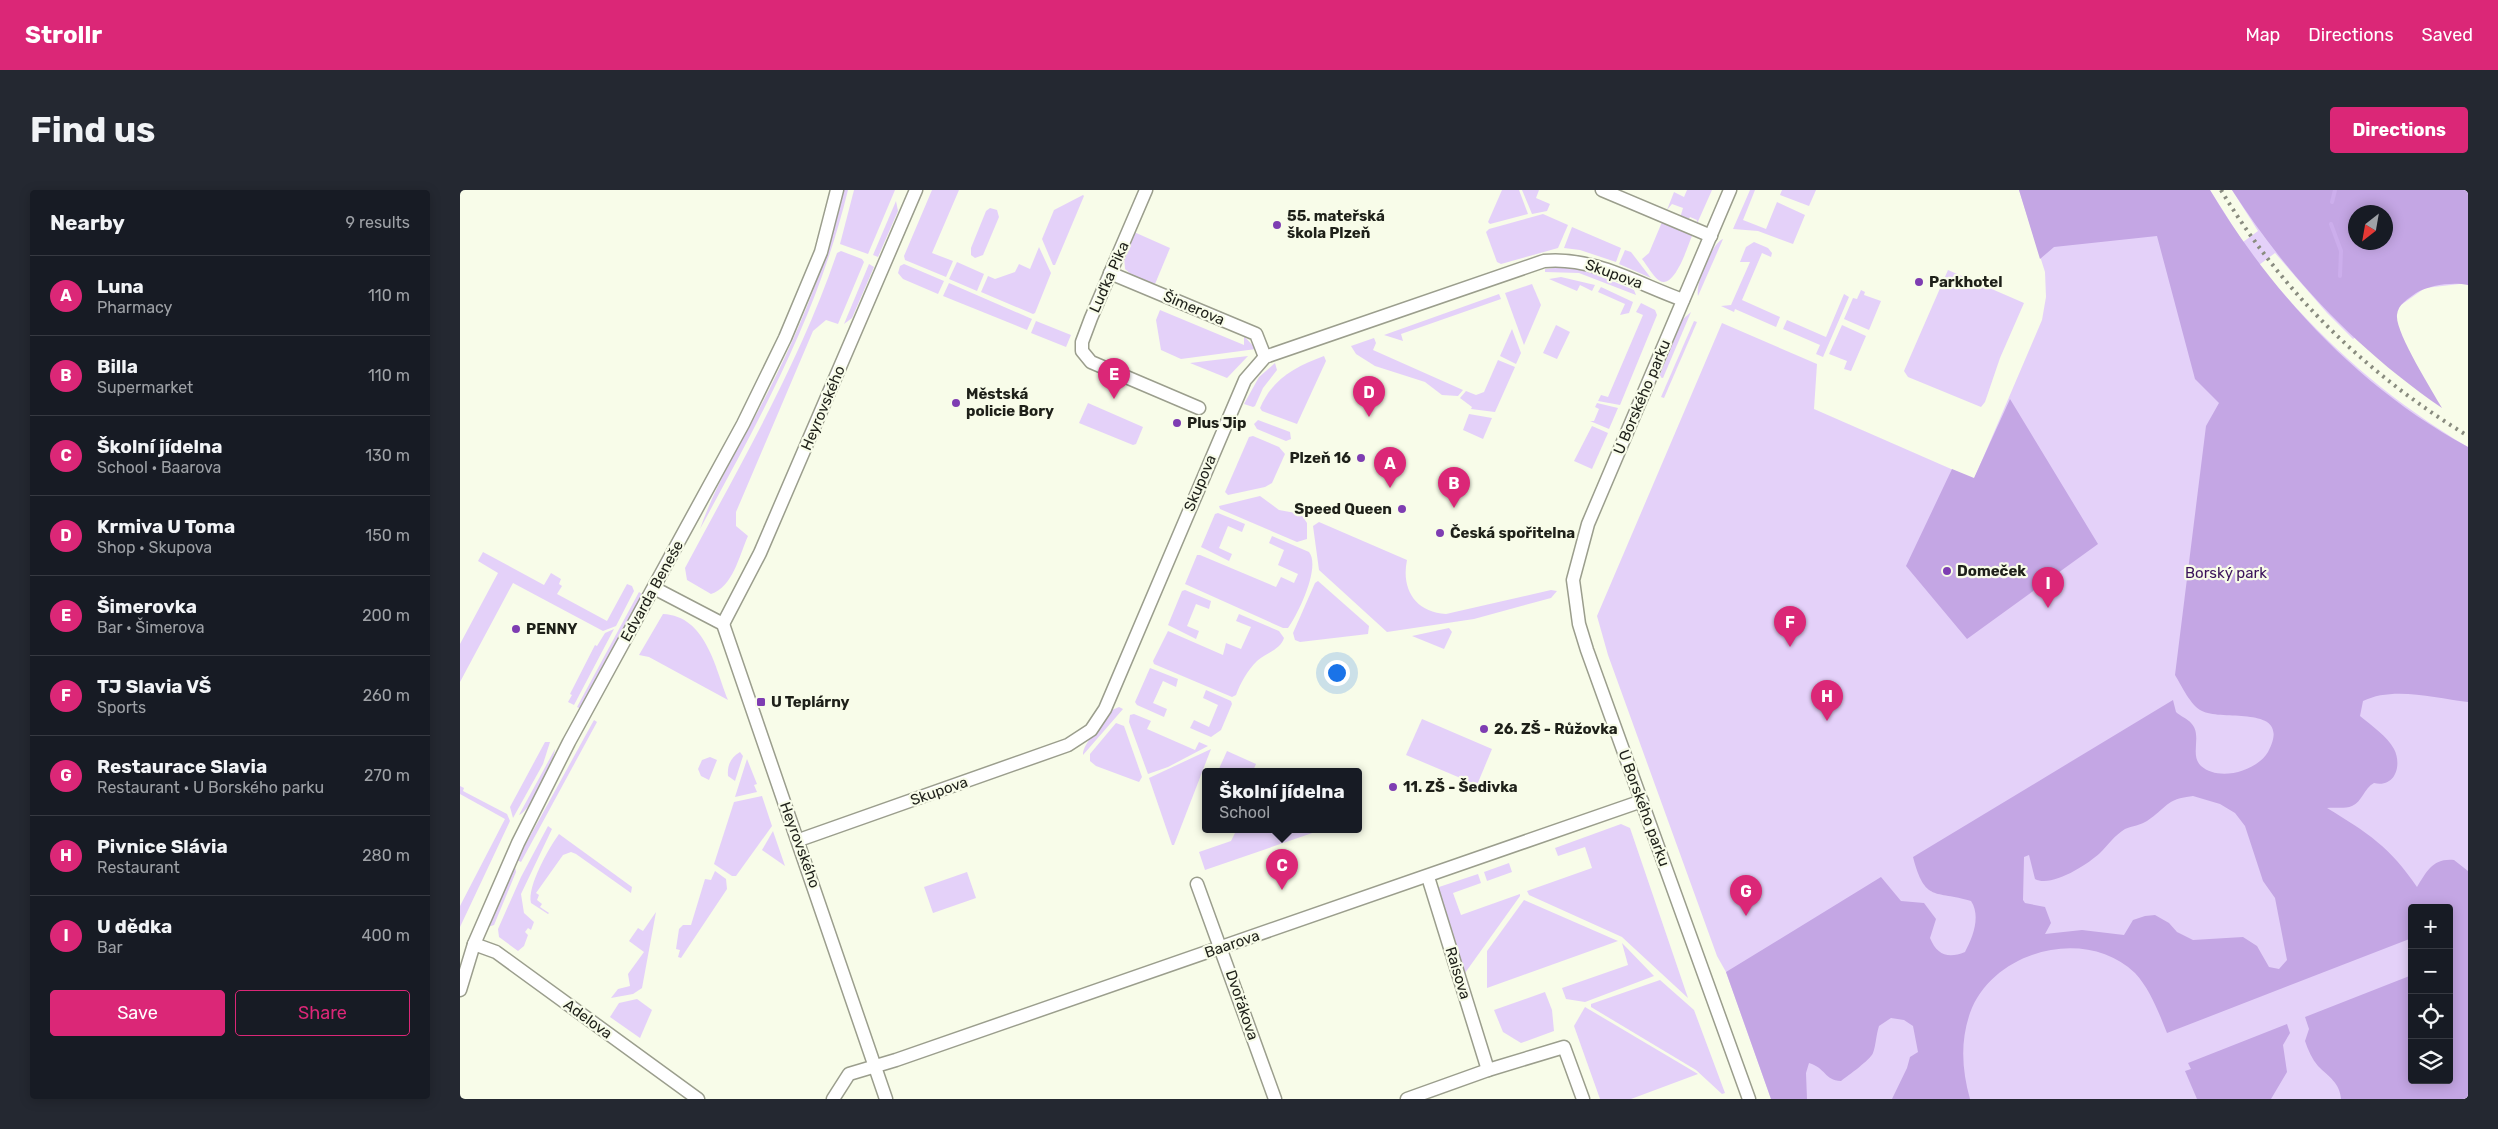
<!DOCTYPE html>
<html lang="en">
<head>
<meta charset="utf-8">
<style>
  body { margin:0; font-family:Rubik,sans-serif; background:#242831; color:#f1f3f6 }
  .controls { position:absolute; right:15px; bottom:15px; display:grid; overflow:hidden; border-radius:5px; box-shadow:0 2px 12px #0003 }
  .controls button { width:45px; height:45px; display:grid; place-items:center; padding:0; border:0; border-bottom:1px solid #363941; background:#171b24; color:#f1f3f6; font:25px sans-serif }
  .compass { position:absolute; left:1888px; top:15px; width:45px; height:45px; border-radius:50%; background:#171b24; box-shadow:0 2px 12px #0003; rotate:211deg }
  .you { position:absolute; left:876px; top:482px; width:18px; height:18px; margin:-12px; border:4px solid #fff; border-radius:50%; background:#1a73e8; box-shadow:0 0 0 8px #1a73e833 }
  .badge { display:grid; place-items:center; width:32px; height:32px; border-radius:50%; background:#db2777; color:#fff; font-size:16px; font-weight:700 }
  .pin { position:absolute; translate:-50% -41px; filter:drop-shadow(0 1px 2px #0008) }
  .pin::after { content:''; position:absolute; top:26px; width:18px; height:15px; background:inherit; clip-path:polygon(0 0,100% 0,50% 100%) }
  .popup { position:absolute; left:742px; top:578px; width:160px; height:65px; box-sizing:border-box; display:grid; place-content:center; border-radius:5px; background:#171b24; filter:drop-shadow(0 1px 4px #0005); font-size:16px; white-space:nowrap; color:#9ea1a6 }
  .popup b { font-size:19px; color:#f1f3f6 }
  .popup::after { content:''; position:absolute; left:50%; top:100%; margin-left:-10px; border:10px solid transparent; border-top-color:#171b24 }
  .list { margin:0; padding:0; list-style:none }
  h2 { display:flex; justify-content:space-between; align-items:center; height:65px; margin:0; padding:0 20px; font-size:21px }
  h2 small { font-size:16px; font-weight:400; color:#9ea1a6 }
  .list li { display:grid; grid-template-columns:32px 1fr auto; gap:15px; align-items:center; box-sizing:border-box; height:80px; padding:0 20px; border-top:1px solid #363941 }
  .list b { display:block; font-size:19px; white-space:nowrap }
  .list p { margin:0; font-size:16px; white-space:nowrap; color:#9ea1a6 }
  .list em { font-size:16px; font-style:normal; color:#9ea1a6 }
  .actions { display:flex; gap:10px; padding:15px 20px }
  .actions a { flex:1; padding:11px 0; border:1px solid #db2777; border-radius:5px; text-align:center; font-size:18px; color:#db2777 }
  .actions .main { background:#db2777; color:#fff }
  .icon { flex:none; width:28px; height:28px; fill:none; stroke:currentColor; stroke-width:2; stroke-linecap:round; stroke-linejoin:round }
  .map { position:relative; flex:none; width:2008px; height:909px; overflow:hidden; border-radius:5px }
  header { display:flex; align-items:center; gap:30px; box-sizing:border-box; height:70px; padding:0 25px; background:#db2777; color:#fff }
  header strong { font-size:24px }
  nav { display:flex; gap:28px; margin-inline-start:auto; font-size:18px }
  .intro { display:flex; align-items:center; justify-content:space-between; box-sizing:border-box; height:120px; padding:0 30px }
  h1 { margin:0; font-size:35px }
  .button { padding:12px 22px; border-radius:5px; background:#db2777; color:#fff; font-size:18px; font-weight:700 }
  main { display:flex; gap:30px; padding:0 30px }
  aside { flex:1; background:#171b24; border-radius:5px; box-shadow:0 2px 12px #0003 }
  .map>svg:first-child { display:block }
  .green { fill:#e4d1f9; fill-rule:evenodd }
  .forest { fill:#c4a6e4; fill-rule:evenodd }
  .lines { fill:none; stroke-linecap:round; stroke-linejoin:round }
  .stream { stroke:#ccaeec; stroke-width:4 }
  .minor-casing { stroke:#9b9e8d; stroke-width:15 }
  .minor { stroke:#fff; stroke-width:12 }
  .rail { stroke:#898c7f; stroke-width:4; stroke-dasharray:2.5 5; stroke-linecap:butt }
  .poi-dot { fill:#7e3db2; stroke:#f8fce9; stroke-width:2 }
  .labels { text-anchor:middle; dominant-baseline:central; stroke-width:4.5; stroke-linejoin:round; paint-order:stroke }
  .poi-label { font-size:15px; font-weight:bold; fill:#1e2019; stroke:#f8fce9; text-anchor:start }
  .street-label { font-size:15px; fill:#1e2019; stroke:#f8fce9 }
  .park-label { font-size:15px; fill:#3c135b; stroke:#f8fce9 }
</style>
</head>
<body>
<header>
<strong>Strollr</strong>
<nav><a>Map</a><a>Directions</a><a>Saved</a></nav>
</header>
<div class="intro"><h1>Find us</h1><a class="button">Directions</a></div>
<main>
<aside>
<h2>Nearby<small>9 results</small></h2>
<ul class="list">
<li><span class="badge">A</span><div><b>Luna</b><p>Pharmacy</p></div><em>110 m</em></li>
<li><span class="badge">B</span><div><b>Billa</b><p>Supermarket</p></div><em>110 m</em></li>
<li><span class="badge">C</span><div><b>Školní jídelna</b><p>School · Baarova</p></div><em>130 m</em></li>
<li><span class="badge">D</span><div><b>Krmiva U Toma</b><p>Shop · Skupova</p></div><em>150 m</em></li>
<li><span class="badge">E</span><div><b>Šimerovka</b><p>Bar · Šimerova</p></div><em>200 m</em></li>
<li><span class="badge">F</span><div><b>TJ Slavia VŠ</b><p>Sports</p></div><em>260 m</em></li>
<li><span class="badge">G</span><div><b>Restaurace Slavia</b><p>Restaurant · U Borského parku</p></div><em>270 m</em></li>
<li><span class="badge">H</span><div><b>Pivnice Slávia</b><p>Restaurant</p></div><em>280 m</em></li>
<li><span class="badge">I</span><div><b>U dědka</b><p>Bar</p></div><em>400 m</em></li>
</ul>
<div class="actions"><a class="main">Save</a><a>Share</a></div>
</aside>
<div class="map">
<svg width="2008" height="909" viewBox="0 0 2008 909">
  <rect width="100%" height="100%" fill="#f8fce9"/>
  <g class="green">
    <path d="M384 0H388C357 127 301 226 240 339 257 290 286 246 309 200 341 137 368 69 384 0Z"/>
    <path d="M394 0H435L408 64 380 54Z"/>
    <path d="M472 0H499L472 63 493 71 486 87 445 70 444 66Z"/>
    <path d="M1042 0H1059L1068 24 1030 34 1028 32Z"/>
    <path d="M1062 0H1079L1076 8 1090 14 1087 21 1072 24Z"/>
    <path d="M1227 0H1252L1236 36 1237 30 1230 27 1227 32 1220 28 1223 18 1212 14 1207 20 1214 2 1224 7Z"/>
    <path d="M1290 0H1295L1283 30 1306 39 1317 12 1345 25 1333 54 1298 41 1273 39Z"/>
    <path d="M1322 0H1356L1349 16 1320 5Z"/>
    <path d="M1559 0H1750L1783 52 1798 41 1772 0H2008V93L1965 98 1893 149 1867 123 1815 63 1799 75C1862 151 1923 206 2008 257V909H1311L1266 782 1257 766 1148 465 1137 426 1262 133 1357 174 1354 219 1514 289 1582 130 1586 107 1585 82ZM1896 22H1926V52H1896ZM1952 718H1989V890H1952Z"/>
    <path d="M623 5 624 6 595 75H593L582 49 594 20Z"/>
    <path d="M436 11 438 21 418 67 413 65Z"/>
    <path d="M530 18 537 20 539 27 523 65 515 68 511 65V58L526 21Z"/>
    <path d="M1083 24 1108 35 1098 58 1041 74 1037 72 1026 42 1029 39Z"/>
    <path d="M1202 32 1232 46C1228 55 1215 99 1200 91 1193 87 1187 75 1182 69L1189 63Z"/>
    <path d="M1112 37 1161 58 1156 72 1120 60 1104 58Z"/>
    <path d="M674 42 710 58 695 94 672 85 665 79 664 65Z"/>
    <path d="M1263 49 1238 106C1235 94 1252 53 1263 49Z"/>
    <path d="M1294 52 1308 58 1312 63 1311 67 1302 63 1282 110 1320 127 1316 137 1275 119 1274 122 1261 116 1271 115 1290 72H1280L1286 57Z"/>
    <path d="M579 57 591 83 575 123 573 124 521 102 528 86 535 89 555 82 559 74 570 79Z"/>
    <path d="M1165 60 1171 62 1191 88 1159 74Z"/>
    <path d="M381 61 402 69 404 72 378 134 366 130 353 141 276 322V336L288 346C279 366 273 397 251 404L227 390 225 378C280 275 339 174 377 63Z"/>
    <path d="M497 72 524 84 517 101 489 89Z"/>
    <path d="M409 74 414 77 392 128 384 134Z"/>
    <path d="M444 74 484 91 478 104 443 89 438 83 440 76Z"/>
    <path d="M1103 77 1128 81 1174 100 1176 105 1119 83 1085 82V79Z"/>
    <path d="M1488 80 1564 113 1540 168 1525 212 1521 217 1448 187 1444 181Z"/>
    <path d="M1101 87 1135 95 1132 101 1120 95 1117 101 1089 89Z"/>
    <path d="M489 93 572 129 567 140 483 106Z"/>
    <path d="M1072 94 1081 115 1064 155 1045 103Z"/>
    <path d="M1141 97 1173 112 1169 123 1160 125 1165 114 1138 102Z"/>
    <path d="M1401 100 1405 102 1404 105 1421 111 1409 140 1384 129 1393 108 1397 109Z"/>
    <path d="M1039 104 1041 109 941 144 943 151 924 145Z"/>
    <path d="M1384 104 1389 107 1363 167 1356 164 1360 155 1323 139 1327 130 1366 147Z"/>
    <path d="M1181 113 1195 120 1197 125 1160 215 1138 211 1141 205 1148 207 1183 125 1176 122Z"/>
    <path d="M700 120 784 155V146L796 159 721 169 701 160 696 130Z"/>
    <path d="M1231 122 1203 188 1199 187 1222 130Z"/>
    <path d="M576 131 611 145 606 157 571 143Z"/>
    <path d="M1234 131 1237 132 1204 208 1201 207Z"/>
    <path d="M1096 135 1110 142 1097 169 1083 163Z"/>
    <path d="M1382 135 1406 146 1391 181 1384 179 1387 171 1369 164Z"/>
    <path d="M1052 139 1061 163 1056 174 1040 166Z"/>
    <path d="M914 148 916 153 913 160 1003 200 998 206 982 205 965 192 915 176 896 164 891 156Z"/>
    <path d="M788 166 767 188 730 173Z"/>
    <path d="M864 166 866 171 837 234 802 221 800 218C813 188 835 177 864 166Z"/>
    <path d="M1038 170 1055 177 1035 222 1011 219 1012 217 1000 208 1006 201 1016 205 1024 202Z"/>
    <path d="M815 173 817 180 803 198 795 216 793 217 784 214 799 187Z"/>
    <path d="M628 213 683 237 676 254 673 255 619 233Z"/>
    <path d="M1137 213 1158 218 1149 239 1130 231H1134L1139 219 1135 217Z"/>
    <path d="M1009 224 1032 228 1023 249 1003 240Z"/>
    <path d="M798 230 830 242 831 249 826 251 797 239 794 234Z"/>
    <path d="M1132 236 1148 243 1132 279 1114 271Z"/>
    <path d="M793 246 819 257 825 264 812 293 805 297 768 305 765 302 789 247Z"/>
    <path d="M800 306 819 320 841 324 847 333V349L837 352 760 319 759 316Z"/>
    <path d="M758 323 785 334 782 342 768 336 759 358 772 364 769 371 741 357 755 324Z"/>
    <path d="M859 332 947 370C941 399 955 422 986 424L1091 400 1097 401 1091 408 1014 429 927 442 859 380 853 336Z"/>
    <path d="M812 346 849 362C861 377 838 424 828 438H823L725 394 737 365H740L816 397 821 387 834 393 838 384 818 375 824 360 809 353Z"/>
    <path d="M23 362 84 395 91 383 101 389 99 394 102 396 97 404 147 431 167 394 172 396 174 401 156 436 143 441 53 393 0 492V454L38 383 18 371Z"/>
    <path d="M858 391 909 436 908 444 840 452 835 450 833 443 855 393Z"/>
    <path d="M725 400 751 411 749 419 736 414 727 436 739 441 736 449 708 435 722 401Z"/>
    <path d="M179 402 183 405 121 519 117 517Z"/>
    <path d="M203 424C246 426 255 477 268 510L189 467 179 465Z"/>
    <path d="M779 424 819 441 824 448C820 460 806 463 797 471 787 481 781 492 776 505L772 507 694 474 693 471 708 441 763 465 766 453 781 459 791 437 776 431Z"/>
    <path d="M989 438 992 442 984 459 952 446Z"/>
    <path d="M154 439 114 515 108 512 112 505 110 504 135 455 137 456 145 443Z"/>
    <path d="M690 478 718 489 716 497 703 491 693 513 707 519 704 527 677 515 675 512Z"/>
    <path d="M746 500 771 511 772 514 761 540 751 547 730 538 734 530 749 537 758 515 743 508Z"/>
    <path d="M659 517 663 519 623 565C622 553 645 533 652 520Z"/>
    <path d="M674 524 691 531 687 539 735 560 739 552 748 556 708 577 688 584 669 532 670 525Z"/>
    <path d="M962 529 1032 559 1017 595 946 565Z"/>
    <path d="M134 530 137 532 61 672 57 670Z"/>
    <path d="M656 533 664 536 682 587 679 592 636 576 630 571V564Z"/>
    <path d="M85 552H90L83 574 53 628 50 617Z"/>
    <path d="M95 559C94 573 71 620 59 625Z"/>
    <path d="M751 559 714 655H712L689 588Z"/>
    <path d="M767 561 796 574 793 581H758Z"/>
    <path d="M280 562 283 566 275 591 268 586C267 575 271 567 280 562Z"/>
    <path d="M250 567 257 570 249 590 241 586 238 579 242 570Z"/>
    <path d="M287 569 297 594 294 595 297 602 275 607Z"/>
    <path d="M0 596 4 598 3 601 47 624 50 631 0 737V716L45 629 0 604Z"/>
    <path d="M302 606 312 636 276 686H272L254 674 274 612Z"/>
    <path d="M1161 634 1170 638 1228 808 1162 747 1069 705 1067 701 1132 678 1125 657 1098 666 1095 658Z"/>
    <path d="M88 636 92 639 61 704 64 723 74 732 71 740 68 738 65 742 68 745 64 756 58 761 39 747 38 739 61 687Z"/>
    <path d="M777 639H817L823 642 832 639H864L745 680 739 662 771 651Z"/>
    <path d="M313 641 325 676 302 660Z"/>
    <path d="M99 644 172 697 171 703 116 664 111 662 103 665 76 703 79 705 77 710 82 714 80 717 89 723 88 724 71 713C67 696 89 658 99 644Z"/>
    <path d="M1049 673 1052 682 1027 691 1024 682Z"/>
    <path d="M55 676 56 682 34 735 28 737Z"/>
    <path d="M255 681 266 689 267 699 221 768 218 767 220 760 216 759 219 739 223 735H231L245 689 251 690Z"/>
    <path d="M507 682 516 708 473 723 464 697Z"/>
    <path d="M1018 684 1021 693 993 703 1001 725 1060 704V706L1005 783 976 698Z"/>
    <path d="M1064 710 1158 751 1027 798V761Z"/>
    <path d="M196 722 182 798 173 804 151 808 158 799 170 796 168 784 184 762 169 751 178 738 183 741Z"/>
    <path d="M1162 753 1194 786 1125 812 1106 809 1102 798 1168 775Z"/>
    <path d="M1200 790 1234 820 1265 903 1262 904 1236 880 1131 817V814Z"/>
    <path d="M1085 802 1092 820 1094 841 1061 853 1043 842 1034 820Z"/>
    <path d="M177 809 192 820 180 848 150 827 159 813Z"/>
    <path d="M1125 817 1238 884 1171 909H1140L1114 836Z"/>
  </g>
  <g class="forest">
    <path d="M1559 0H1750C1812 104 1900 199 2008 257V512C1975 508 1933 496 1903 511L1900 526C1912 536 1927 546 1934 559 1942 574 1936 598 1914 593 1904 598 1902 612 1892 616 1885 619 1875 617 1867 618 1908 643 1930 657 1957 697 1967 681 1973 668 1994 670L2008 681V909H1881C1880 893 1869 887 1858 876 1852 869 1848 860 1845 851L1849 839 1845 827 1952 785V890H1989V718H1952V748L1707 843C1699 823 1690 799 1675 783 1626 736 1533 760 1510 823 1500 852 1502 880 1510 909H1432L1447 878 1450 867 1458 862 1453 836 1444 830 1431 828 1419 836C1416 845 1416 855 1413 863 1410 870 1389 885 1381 891 1364 890 1366 878 1349 873L1346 883 1347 909H1311L1266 782 1421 687 1441 711 1464 713 1476 729 1470 748C1477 765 1488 769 1505 762 1513 747 1521 726 1511 711 1475 700 1465 713 1453 667L1713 510 1716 522C1720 526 1728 529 1731 533 1743 545 1729 565 1741 576 1759 592 1797 581 1808 562 1834 513 1763 532 1742 521 1730 515 1722 496 1715 485L1746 236 1759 213 1735 189 1697 46 1594 57 1580 69ZM1733 606 1760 614 1775 623 1785 636 1803 691 1815 708 1827 770 1819 779 1809 777 1797 756 1783 747 1733 750 1717 742 1709 733 1695 725 1685 726 1673 730 1664 745 1622 740 1585 744 1591 733 1585 717 1565 713 1563 710 1564 667 1569 665 1575 689C1591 698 1627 675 1640 663 1648 655 1655 645 1665 639 1672 636 1681 635 1687 631 1707 618 1705 609 1733 606Z"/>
    <path d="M1772 0H2008V95C1992 92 1970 95 1956 103 1948 109 1938 114 1937 125 1935 142 1972 200 1982 218 1896 159 1828 87 1772 0ZM1926 22V52H1896V22Z"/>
    <path d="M1550 209 1638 354 1507 449 1446 376 1492 279 1514 288Z"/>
    <path d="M1827 834 1830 843 1823 855 1827 882 1811 909H1737L1725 881 1731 879 1728 873Z"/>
  </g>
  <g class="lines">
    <g class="stream">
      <path d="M1872 12 1875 0"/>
      <path d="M1871 34 1881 61 1880 86"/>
    </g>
    <g class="minor-casing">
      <g id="minor">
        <path d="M686 0 631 128 622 152V161L631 172 739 218"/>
        <path d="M1142 0 1251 46"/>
        <path d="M1270 0 1128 334 1113 390 1119 434 1127 460 1289 909"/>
        <path d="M650 83 796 144 805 167"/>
        <path d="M194 398 263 434 426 909"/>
        <path d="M263 434 300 363 456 0"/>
        <path d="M339 650 608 555 631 540 645 519 785 190 805 167 1084 71C1133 66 1178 94 1223 110"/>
        <path d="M968 687 1028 880"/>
        <path d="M737 694 815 909"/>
        <path d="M14 754 36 762 238 909"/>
        <path d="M0 800 14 754 58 653 109 552 283 234 325 148 361 62 377 0"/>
        <path d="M373 909 389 884 436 870 1182 611"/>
        <path d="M947 909 1028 880 1104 857 1123 909"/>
      </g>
    </g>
    <use href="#minor" class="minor"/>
    <path class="rail" d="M1761 0C1822 102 1906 184 2008 246"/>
  </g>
  <g class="poi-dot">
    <circle cx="817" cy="35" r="5"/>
    <circle cx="1459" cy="92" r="5"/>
    <circle cx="496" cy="213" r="5"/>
    <circle cx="717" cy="233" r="5"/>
    <circle cx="901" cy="268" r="5"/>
    <circle cx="942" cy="319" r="5"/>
    <circle cx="980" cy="343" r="5"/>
    <circle cx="1487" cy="381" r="5"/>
    <circle cx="56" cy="439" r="5"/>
    <rect x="296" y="507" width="10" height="10" rx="2.5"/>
    <circle cx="1024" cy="539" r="5"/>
    <circle cx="933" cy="597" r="5"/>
  </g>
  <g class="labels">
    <g class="poi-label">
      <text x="827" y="26">55. mateřská<tspan x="827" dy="17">škola Plzeň</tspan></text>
      <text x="1469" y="92">Parkhotel</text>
      <text x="506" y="204">Městská<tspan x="506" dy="17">policie Bory</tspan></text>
      <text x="727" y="233">Plus Jip</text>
      <text x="891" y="268" text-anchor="end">Plzeň 16</text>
      <text x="932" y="319" text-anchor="end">Speed Queen</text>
      <text x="990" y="343">Česká spořitelna</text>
      <text x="1497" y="381">Domeček</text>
      <text x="66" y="439">PENNY</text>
      <text x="311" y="512">U Teplárny</text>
      <text x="1034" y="539">26. ZŠ - Růžovka</text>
      <text x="943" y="597">11. ZŠ - Šedivka</text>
    </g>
    <g class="street-label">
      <text transform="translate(1154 84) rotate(20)">Skupova</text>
      <text transform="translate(649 87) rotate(-66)">Luďka Pika</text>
      <text transform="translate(734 118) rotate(23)">Šimerova</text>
      <text transform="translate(1182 207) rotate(-67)">U Borského parku</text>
      <text transform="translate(363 218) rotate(-67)">Heyrovského</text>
      <text transform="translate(740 293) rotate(-67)">Skupova</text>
      <text transform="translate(192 401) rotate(-61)">Edvarda Beneše</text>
      <text transform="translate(479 601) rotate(-19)">Skupova</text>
      <text transform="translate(1184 618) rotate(70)">U Borského parku</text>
      <text transform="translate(340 655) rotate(70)">Heyrovského</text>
      <text transform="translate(772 754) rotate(-19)">Baarova</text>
      <text transform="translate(998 783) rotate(73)">Raisova</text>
      <text transform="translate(782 815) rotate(71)">Dvořákova</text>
      <text transform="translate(128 829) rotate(36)">Adelova</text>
    </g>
    <g class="park-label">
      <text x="1766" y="383">Borský park</text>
    </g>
  </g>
</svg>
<div class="controls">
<button>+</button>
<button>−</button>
<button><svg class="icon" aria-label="locate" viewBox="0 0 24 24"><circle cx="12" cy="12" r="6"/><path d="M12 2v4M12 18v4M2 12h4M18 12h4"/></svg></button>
<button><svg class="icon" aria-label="layers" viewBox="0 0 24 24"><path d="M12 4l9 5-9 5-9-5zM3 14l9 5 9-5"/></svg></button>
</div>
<svg class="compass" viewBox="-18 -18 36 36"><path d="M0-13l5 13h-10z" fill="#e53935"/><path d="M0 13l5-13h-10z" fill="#9ea1a6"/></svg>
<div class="you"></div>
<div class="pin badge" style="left:930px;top:298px">A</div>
<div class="pin badge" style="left:994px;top:318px">B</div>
<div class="pin badge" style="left:822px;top:700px">C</div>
<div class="popup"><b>Školní jídelna</b>School</div>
<div class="pin badge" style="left:909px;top:227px">D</div>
<div class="pin badge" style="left:654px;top:209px">E</div>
<div class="pin badge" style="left:1330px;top:457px">F</div>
<div class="pin badge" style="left:1286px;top:726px">G</div>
<div class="pin badge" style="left:1367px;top:531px">H</div>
<div class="pin badge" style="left:1588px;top:418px">I</div>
</div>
</main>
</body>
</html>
